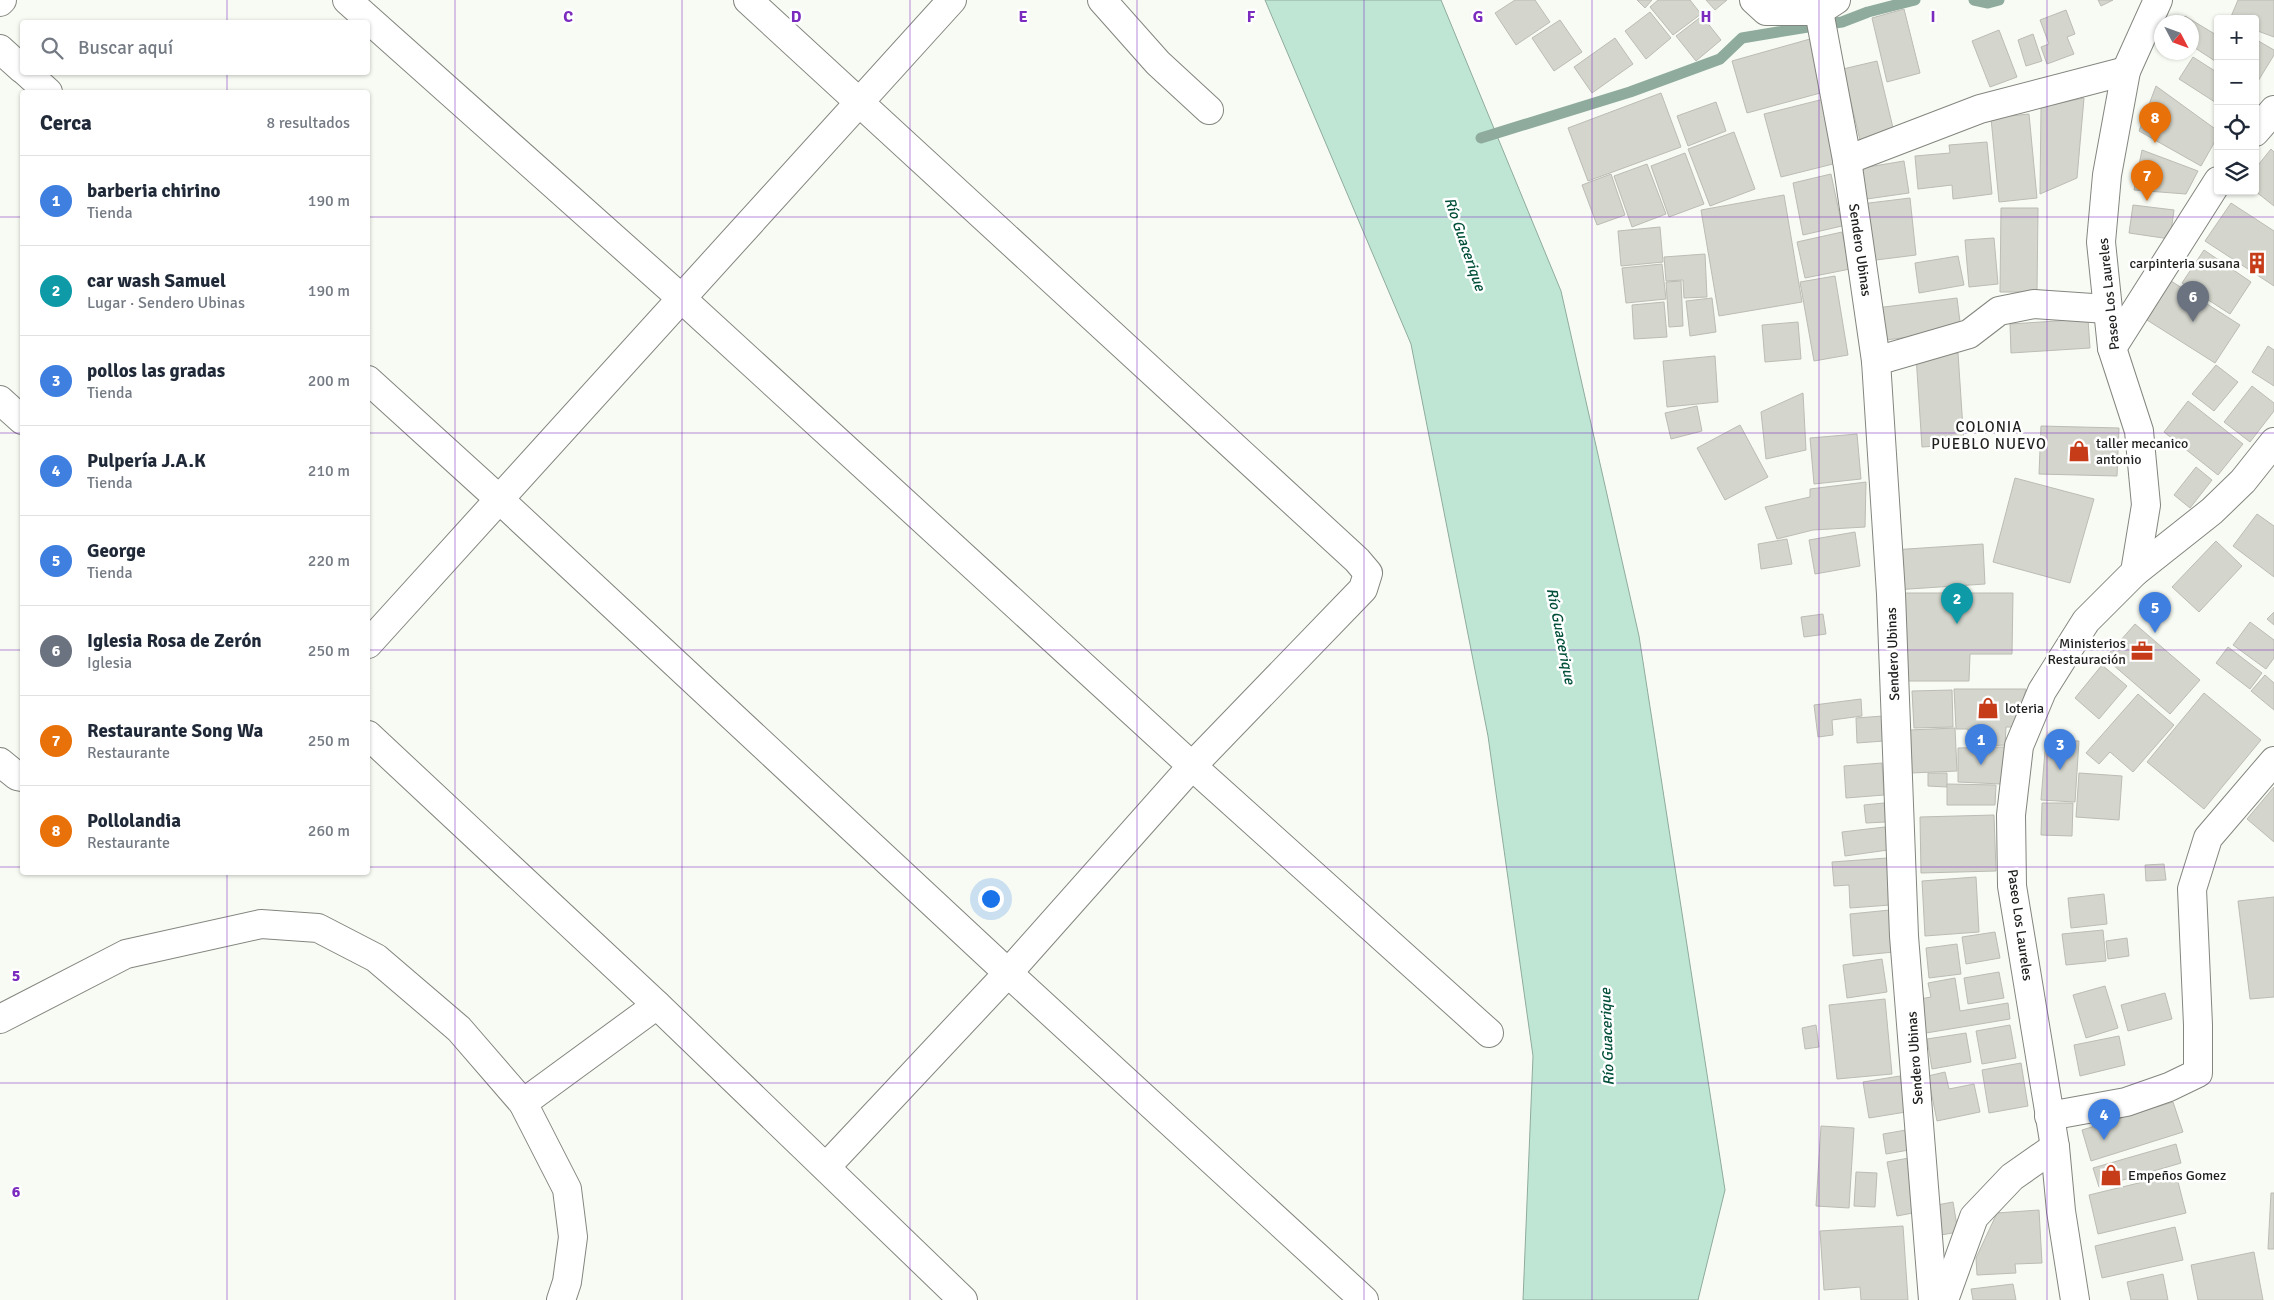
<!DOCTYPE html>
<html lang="es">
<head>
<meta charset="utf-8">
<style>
  body { margin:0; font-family:Signika,sans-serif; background:#f2f2f3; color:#1f2937 }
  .controls { position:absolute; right:15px; top:15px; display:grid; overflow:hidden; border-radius:5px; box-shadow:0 1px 4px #0004 }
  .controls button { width:45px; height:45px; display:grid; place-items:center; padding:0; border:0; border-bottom:1px solid #e0e1e3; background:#fff; color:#1f2937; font:25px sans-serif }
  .compass { position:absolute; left:2154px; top:15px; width:45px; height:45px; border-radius:50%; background:#fff; box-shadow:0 1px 4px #0004; rotate:131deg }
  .you { position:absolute; left:990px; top:898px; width:18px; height:18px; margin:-12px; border:4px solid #fff; border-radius:50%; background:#1a73e8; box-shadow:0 0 0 8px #1a73e833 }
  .badge { display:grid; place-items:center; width:32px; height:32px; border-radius:50%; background:#2563eb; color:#fff; font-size:16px; font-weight:700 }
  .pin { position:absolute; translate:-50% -41px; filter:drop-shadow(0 1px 2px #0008) }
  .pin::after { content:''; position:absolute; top:26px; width:18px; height:15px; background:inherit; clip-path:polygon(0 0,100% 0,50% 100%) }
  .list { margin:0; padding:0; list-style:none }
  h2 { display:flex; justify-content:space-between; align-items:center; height:65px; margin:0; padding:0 20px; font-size:21px }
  h2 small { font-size:16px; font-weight:400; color:#747a83 }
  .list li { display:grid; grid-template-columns:32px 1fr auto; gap:15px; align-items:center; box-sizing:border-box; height:90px; padding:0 20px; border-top:1px solid #e0e1e3 }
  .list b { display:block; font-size:19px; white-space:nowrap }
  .list p { margin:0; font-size:16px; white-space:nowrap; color:#747a83 }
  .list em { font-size:16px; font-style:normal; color:#747a83 }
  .icon { flex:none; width:28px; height:28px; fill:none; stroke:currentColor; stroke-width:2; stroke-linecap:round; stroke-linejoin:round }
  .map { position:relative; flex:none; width:2274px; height:1300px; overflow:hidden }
  .search { position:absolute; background:#fff; box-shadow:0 1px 4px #0004; left:20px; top:20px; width:350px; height:55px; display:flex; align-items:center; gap:12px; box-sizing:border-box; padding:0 18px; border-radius:5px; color:#747a83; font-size:19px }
  .panel { position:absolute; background:#fff; box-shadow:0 1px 4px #0004; left:20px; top:90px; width:350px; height:785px; border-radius:5px }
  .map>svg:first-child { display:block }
  .water { fill:#bfe6d4; stroke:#8fab9d }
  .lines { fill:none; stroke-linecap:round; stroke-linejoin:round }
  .stream { stroke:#8fab9d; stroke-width:11 }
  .building { fill:#d4d5cc; stroke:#bcbcb4 }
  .street-casing { stroke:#83867f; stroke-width:30 }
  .secondary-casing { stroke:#83867f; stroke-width:30 }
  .street { stroke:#fff; stroke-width:28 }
  .secondary { stroke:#fff; stroke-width:28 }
  .grid { fill:none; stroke:#7b2cbf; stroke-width:1; stroke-opacity:0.55 }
  .labels { text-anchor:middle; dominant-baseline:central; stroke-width:5; stroke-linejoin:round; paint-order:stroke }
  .street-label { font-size:14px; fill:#1f201d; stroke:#fff }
  .poi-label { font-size:14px; fill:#1f201d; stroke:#fff; text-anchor:start }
  .water-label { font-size:15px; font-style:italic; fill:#014f39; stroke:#fff }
  .neighbourhood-label { font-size:15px; letter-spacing:1px; fill:#1f201d; stroke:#fff }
  .grid-label { font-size:16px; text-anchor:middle; font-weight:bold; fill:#7b2cbf; stroke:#fff; stroke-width:5; stroke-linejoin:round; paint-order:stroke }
</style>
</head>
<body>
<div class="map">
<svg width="2274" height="1300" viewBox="0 0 2274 1300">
  <rect width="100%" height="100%" fill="#f7fbf3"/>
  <path class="water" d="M1265 0H1441L1561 291 1639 636 1725 1190 1698 1300H1523L1533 1056 1488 736 1411 344Z"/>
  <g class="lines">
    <g class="stream">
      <path d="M1974 0 1988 3 1999 0"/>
      <path d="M1828 24 1842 22 1868 12 1915 0"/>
      <path d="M1481 138 1630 92 1720 59 1742 38 1814 26"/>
    </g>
  </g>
  <g class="building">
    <path d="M1515 0H1535L1550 22 1516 45 1495 13Z"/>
    <path d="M1637 0H1652L1645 8Z"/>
    <path d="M1658 0H1690L1701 14 1673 35 1650 7Z"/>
    <path d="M1706 0H1727L1715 10Z"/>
    <path d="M2098 0H2113L2101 6Z"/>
    <path d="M2238 0H2274V37L2255 30V19H2230Z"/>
    <path d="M1904 9 1920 73 1887 82 1872 18Z"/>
    <path d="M2066 10 2075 34 2067 37 2074 54 2047 64 2041 47 2049 44 2040 20Z"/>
    <path d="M1650 12 1671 38 1646 59 1625 31Z"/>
    <path d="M1702 16 1721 40 1696 61 1676 36Z"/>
    <path d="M2185 16 2218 36V63L2192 46V22H2182Z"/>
    <path d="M1560 20 1582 52 1554 71 1532 38Z"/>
    <path d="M1999 30 2017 77 1990 87 1972 41Z"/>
    <path d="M2033 34 2042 61 2026 66 2018 40Z"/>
    <path d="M1615 38 1633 64 1592 93 1574 67Z"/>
    <path d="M1810 39 1824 92 1747 113 1732 61Z"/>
    <path d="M2255 39 2274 50V55L2255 86Z"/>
    <path d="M2193 57 2218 73V104L2179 79Z"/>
    <path d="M1877 61 1894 132 1860 140 1843 69Z"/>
    <path d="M2156 86 2218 131V136L2201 166 2139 131Z"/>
    <path d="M1661 93 1681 147 1588 181 1568 128Z"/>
    <path d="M2084 98 2077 178 2040 194 2041 107Z"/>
    <path d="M1824 99 1841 162 1781 177 1764 114Z"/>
    <path d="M1716 102 1726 131 1688 146 1677 116Z"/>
    <path d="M2029 114 2037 198 1999 202 1991 118Z"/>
    <path d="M1734 132 1755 189 1710 206 1688 149Z"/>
    <path d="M1987 142 1992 194 1953 199 1952 185 1918 189 1915 156 1950 153 1949 145Z"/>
    <path d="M2271 149 2274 152V206L2255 191V169Z"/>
    <path d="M2142 150 2198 171 2186 194 2134 190Z"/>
    <path d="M1685 153 1704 204 1669 217 1651 166Z"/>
    <path d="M1904 161 1909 193 1867 199 1862 168Z"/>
    <path d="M1647 164 1666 214 1632 227 1614 176Z"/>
    <path d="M1611 174 1625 215 1597 225 1582 185Z"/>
    <path d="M1831 174 1842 226 1803 235 1793 183Z"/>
    <path d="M1784 195 1802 302 1719 316 1701 210Z"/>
    <path d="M1910 198 1916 255 1868 261 1861 204Z"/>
    <path d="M2231 203 2274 231V286L2205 241Z"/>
    <path d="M2133 205 2174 210 2170 239 2129 233Z"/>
    <path d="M2001 208H2038L2037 292H2000Z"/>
    <path d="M1660 227 1663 262 1621 266 1618 231Z"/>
    <path d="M1842 232 1850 269 1805 278 1797 242Z"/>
    <path d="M1994 238 1998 284 1969 287 1965 240Z"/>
    <path d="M2204 250 2251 282 2230 314 2182 283Z"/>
    <path d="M1705 254 1707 297 1684 298 1683 280 1666 281 1664 257Z"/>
    <path d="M1958 256 1964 285 1919 293 1915 263Z"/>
    <path d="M1662 264 1666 299 1626 303 1622 268Z"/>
    <path d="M1835 276 1848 355 1814 361 1800 282Z"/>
    <path d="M1681 281 1683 326 1669 327 1666 282Z"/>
    <path d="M2171 281 2240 325 2215 363 2147 320Z"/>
    <path d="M1712 298 1716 332 1690 336 1686 301Z"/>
    <path d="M1957 298 1961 330 1879 341 1876 308Z"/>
    <path d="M1664 302 1667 337 1634 339 1632 305Z"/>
    <path d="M2088 319 2090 348 2011 353 2010 324Z"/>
    <path d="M1798 322 1801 359 1765 362 1762 325Z"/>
    <path d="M2268 346 2274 350V386L2252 372Z"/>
    <path d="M1958 353 1964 444 1922 447 1916 356Z"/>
    <path d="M1715 356 1718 402 1667 407 1663 361Z"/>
    <path d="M2216 365 2238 382 2214 411 2192 394Z"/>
    <path d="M2252 386 2274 403V411L2250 442 2224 422Z"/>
    <path d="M1803 393 1806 450 1766 459 1761 412Z"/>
    <path d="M2188 401 2243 444 2218 475 2164 432Z"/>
    <path d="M1697 406 1702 431 1671 439 1665 413Z"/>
    <path d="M1740 425 1768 477 1725 500 1697 448Z"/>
    <path d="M2041 426 2119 428 2117 476 2039 474Z"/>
    <path d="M1857 434 1861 479 1814 484 1810 438Z"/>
    <path d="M2196 467 2212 480 2190 508 2174 495Z"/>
    <path d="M2015 478 2094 499 2070 583 1993 562Z"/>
    <path d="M1866 482 1865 527 1813 530 1777 539 1765 507 1810 497V489Z"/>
    <path d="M2257 514 2274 526V577L2233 546Z"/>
    <path d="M1855 532 1860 566 1815 574 1809 540Z"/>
    <path d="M1787 539 1792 564 1761 569 1758 544Z"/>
    <path d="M2216 541 2242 566 2199 612 2172 587Z"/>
    <path d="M1983 544 1985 584 1894 590 1892 550Z"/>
    <path d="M1903 593H2013L2012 654H1970L1969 681H1902Z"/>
    <path d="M2274 612V625L2267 619Z"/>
    <path d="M1823 614 1826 634 1804 637 1801 617Z"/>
    <path d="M2250 622 2274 640V658L2266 669 2233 645Z"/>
    <path d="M2135 624 2200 680 2170 714 2105 658Z"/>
    <path d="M2228 647 2262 673 2250 689 2216 663Z"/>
    <path d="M2102 665 2127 686 2099 719 2075 698Z"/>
    <path d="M2265 675 2274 683V710L2251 691Z"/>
    <path d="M1954 689H2026L2015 727H2006L2005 745 1968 747V729H1956Z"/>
    <path d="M1952 690 1953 727 1914 728 1912 691Z"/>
    <path d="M2204 693 2261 740 2204 809 2147 762Z"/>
    <path d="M2138 694 2174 725 2133 772 2110 752 2099 764 2086 753Z"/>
    <path d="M1861 699 1862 716 1832 720 1833 735 1818 737 1814 705Z"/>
    <path d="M1883 716 1884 741 1857 743 1856 718Z"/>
    <path d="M1955 728 1957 771 1911 773 1909 730Z"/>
    <path d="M2046 739 2079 741 2075 802 2041 800Z"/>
    <path d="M2005 747 2001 784 1958 782V748Z"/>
    <path d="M1882 763 1884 795 1846 798 1844 766Z"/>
    <path d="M1928 773H1947V787L1928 786Z"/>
    <path d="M2079 773 2122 776 2119 820 2076 817Z"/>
    <path d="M1947 784 1996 785 1995 805H1947Z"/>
    <path d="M2274 787V842L2247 819Z"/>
    <path d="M1884 803 1886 822 1866 823 1864 805Z"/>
    <path d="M2042 803H2073L2072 836 2041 835Z"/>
    <path d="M1994 815 1996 871 1921 873 1920 817Z"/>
    <path d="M1885 827 1888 850 1845 856 1842 832Z"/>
    <path d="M1887 858 1890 905 1850 908 1849 885 1834 886 1832 862Z"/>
    <path d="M2164 864 2166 880 2146 881 2145 865Z"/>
    <path d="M1976 877 1979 932 1925 936 1922 881Z"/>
    <path d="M2104 894 2107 924 2071 928 2068 898Z"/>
    <path d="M2274 897V997L2250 999 2238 901Z"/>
    <path d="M1890 910 1894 952 1853 956 1850 914Z"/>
    <path d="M2103 930 2106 961 2066 965 2062 934Z"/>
    <path d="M1995 932 2000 958 1966 964 1962 937Z"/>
    <path d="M2127 938 2129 956 2108 959 2106 941Z"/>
    <path d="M1957 944 1961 974 1929 978 1926 948Z"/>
    <path d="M1882 959 1887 992 1847 998 1843 965Z"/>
    <path d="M1999 972 2004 998 1968 1004 1964 978Z"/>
    <path d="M1955 978 1960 1011 2008 1003 2010 1019 1926 1033 1920 999 1931 997 1928 983Z"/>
    <path d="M2105 986 2118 1028 2086 1038 2073 995Z"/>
    <path d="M2165 993 2172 1019 2128 1031 2121 1005Z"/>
    <path d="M1885 999 1892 1074 1837 1079 1829 1005Z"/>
    <path d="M1816 1025 1819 1047 1805 1049 1802 1028Z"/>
    <path d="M2010 1025 2016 1058 1982 1064 1976 1031Z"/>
    <path d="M1966 1033 1971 1062 1932 1069 1927 1039Z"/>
    <path d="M2119 1036 2125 1065 2080 1076 2074 1045Z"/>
    <path d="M2021 1063 2028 1106 1989 1113 1982 1070Z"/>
    <path d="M1945 1072 1949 1089 1974 1084 1980 1112 1937 1121 1928 1076Z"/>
    <path d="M1900 1076 1906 1112 1869 1118 1863 1082Z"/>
    <path d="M2173 1102 2183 1132 2091 1161 2082 1130Z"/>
    <path d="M1821 1126 1854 1128 1849 1208 1816 1206Z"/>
    <path d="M1906 1130 1909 1150 1886 1154 1883 1134Z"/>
    <path d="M2176 1144 2181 1163 2099 1187 2093 1168Z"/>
    <path d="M1909 1158 1918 1212 1897 1216 1887 1162Z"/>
    <path d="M1856 1172 1877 1173 1875 1207 1854 1206Z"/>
    <path d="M2176 1174 2186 1213 2098 1234 2089 1195Z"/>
    <path d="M2271 1193H2274V1249H2268Z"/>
    <path d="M1953 1202 1958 1232 1941 1235 1937 1205Z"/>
    <path d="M2039 1210 2042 1263 2015 1264 2016 1273 1977 1275 1976 1258 1997 1213Z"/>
    <path d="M1903 1226 1908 1300H1861L1860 1287 1824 1290 1820 1231Z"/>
    <path d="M2175 1227 2183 1260 2102 1278 2095 1246Z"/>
    <path d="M2254 1252 2263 1300H2198L2191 1265Z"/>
    <path d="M2163 1274 2168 1300H2131L2127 1282Z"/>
    <path d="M2013 1284 2016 1300H1973L1971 1289Z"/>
  </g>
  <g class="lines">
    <g class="street-casing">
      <g id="street">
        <path d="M347 0 681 298 1192 766 1489 1033"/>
        <path d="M748 0 1357 560 1368 573 1363 589 1192 766 1008 973 826 1167"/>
        <path d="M1102 0 1158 63 1209 110"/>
        <path d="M1754 0 1766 11H1819L1836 0"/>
        <path d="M0 2 2 0"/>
        <path d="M1819 11 1847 160 1876 361 1891 594 1904 936 1933 1300"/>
        <path d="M0 49 22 69"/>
        <path d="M26 72 48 92"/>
        <path d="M2255 132 2274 110"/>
        <path d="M1847 160 1980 109 2126 71"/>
        <path d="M2112 348 2218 181"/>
        <path d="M1876 361 1969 334 1999 311 2034 304 2107 309"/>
        <path d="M368 380 499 499 1008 973 1364 1300"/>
        <path d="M0 400 22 420"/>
        <path d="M2135 572 2212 511 2243 481 2274 442"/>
        <path d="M368 644 952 0"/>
        <path d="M368 735 657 1005 963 1300"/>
        <path d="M0 762 17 776 22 777"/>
        <path d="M0 1019 126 954 261 924 318 928 376 958 459 1029 523 1103 567 1189 573 1237 567 1282 561 1300"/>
        <path d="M523 1103 657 1005"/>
        <path d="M2049 1116 2126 1102 2169 1087 2198 1073V1025L2192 889 2208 838 2274 761"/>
        <path d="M1944 1300 1974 1217 2012 1177 2055 1147"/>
      </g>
    </g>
    <g class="secondary-casing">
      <path id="secondary" d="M2075 1300 2061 1211 2055 1147 2012 886 2011 815 2019 746 2042 691 2086 621 2135 572 2146 505 2139 431 2112 348 2101 242 2107 175 2126 71 2158 0"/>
    </g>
    <use href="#street" class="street"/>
    <use href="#secondary" class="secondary"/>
  </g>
  <path class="grid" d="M227 0V22M455 0V1300M682 0V1300M910 0V1300M1137 0V1300M1364 0V1300M1592 0V1300M1819 0V1300M2047 0V1300M227 72V92M0 217H22M368 217H2274M0 433H22M368 433H2274M0 650H22M368 650H2274M0 867H22M368 867H2274M227 872V1300M0 1083H2274"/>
  <defs>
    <g id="building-bare" transform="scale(1.725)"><path d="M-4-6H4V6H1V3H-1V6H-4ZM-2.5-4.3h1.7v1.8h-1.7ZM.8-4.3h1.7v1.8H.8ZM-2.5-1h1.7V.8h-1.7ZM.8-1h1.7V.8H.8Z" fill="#c63c19" stroke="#fff" stroke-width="2.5" paint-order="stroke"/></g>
    <g id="shop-bare" transform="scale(1.725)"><path d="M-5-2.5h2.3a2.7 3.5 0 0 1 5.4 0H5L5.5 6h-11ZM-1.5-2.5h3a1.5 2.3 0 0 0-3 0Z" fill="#c63c19" stroke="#fff" stroke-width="2.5" paint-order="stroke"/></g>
    <g id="office-bare" transform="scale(1.725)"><path d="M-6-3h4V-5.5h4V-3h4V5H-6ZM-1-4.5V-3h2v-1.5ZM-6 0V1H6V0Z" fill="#c63c19" stroke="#fff" stroke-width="2.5" paint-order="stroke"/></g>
  </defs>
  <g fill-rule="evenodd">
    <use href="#building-bare" x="2257" y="263"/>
    <use href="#shop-bare" x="2079" y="451"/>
    <use href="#office-bare" x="2142" y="651"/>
    <use href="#shop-bare" x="1988" y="708"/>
    <use href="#shop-bare" x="2111" y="1175"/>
  </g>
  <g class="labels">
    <g class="street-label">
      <text transform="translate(1860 250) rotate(82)">Sendero Ubinas</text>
      <text transform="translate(2109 294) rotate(-96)">Paseo Los Laureles</text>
      <text transform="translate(1893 654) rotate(-92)">Sendero Ubinas</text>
      <text transform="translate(2020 925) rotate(82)">Paseo Los Laureles</text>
      <text transform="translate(1915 1058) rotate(-94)">Sendero Ubinas</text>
    </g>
    <g class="poi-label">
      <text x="2240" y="263" text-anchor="end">carpinteria susana</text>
      <text x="2096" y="443">taller mecanico<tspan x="2096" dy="16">antonio</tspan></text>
      <text x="2126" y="643" text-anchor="end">Ministerios<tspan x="2126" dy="16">Restauración</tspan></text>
      <text x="2005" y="708">loteria</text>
      <text x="2128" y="1175">Empeños Gomez</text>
    </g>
    <g class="water-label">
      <text transform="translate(1465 244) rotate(71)">Río Guacerique</text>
      <text transform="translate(1561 636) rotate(79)">Río Guacerique</text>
      <text transform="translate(1607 1037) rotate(-92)">Río Guacerique</text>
    </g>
    <g class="neighbourhood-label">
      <text x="1989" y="427">COLONIA<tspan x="1989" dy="17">PUEBLO NUEVO</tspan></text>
    </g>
  </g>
  <g class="grid-label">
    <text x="568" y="22">C</text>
    <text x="796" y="22">D</text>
    <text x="1023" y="22">E</text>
    <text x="1251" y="22">F</text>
    <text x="1478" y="22">G</text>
    <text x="1706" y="22">H</text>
    <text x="1933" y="22">I</text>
    <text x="16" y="981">5</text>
    <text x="16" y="1197">6</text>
  </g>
</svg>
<div class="controls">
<button>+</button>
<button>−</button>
<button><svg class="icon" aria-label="locate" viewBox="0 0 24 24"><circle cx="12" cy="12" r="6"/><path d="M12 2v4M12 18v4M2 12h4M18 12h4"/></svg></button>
<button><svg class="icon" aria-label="layers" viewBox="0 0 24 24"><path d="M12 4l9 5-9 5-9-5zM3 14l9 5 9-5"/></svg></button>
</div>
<svg class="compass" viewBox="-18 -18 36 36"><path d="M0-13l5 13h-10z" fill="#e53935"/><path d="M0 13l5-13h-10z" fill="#747a83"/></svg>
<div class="you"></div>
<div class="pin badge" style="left:1981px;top:765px;background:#3f7fe0">1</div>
<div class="pin badge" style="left:1957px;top:624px;background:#0f9aa8">2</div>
<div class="pin badge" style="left:2060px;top:770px;background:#3f7fe0">3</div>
<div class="pin badge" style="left:2104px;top:1140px;background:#3f7fe0">4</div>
<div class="pin badge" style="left:2155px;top:633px;background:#3f7fe0">5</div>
<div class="pin badge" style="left:2193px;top:322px;background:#6b7280">6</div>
<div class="pin badge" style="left:2147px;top:201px;background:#e8710a">7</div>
<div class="pin badge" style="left:2155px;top:143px;background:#e8710a">8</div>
<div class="search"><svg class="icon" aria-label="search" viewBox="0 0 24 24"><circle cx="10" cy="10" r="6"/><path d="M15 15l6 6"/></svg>Buscar aquí</div>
<section class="panel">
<h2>Cerca<small>8 resultados</small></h2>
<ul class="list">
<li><span class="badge" style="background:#3f7fe0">1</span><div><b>barberia chirino</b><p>Tienda</p></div><em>190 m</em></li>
<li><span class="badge" style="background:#0f9aa8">2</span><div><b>car wash Samuel</b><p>Lugar · Sendero Ubinas</p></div><em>190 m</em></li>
<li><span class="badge" style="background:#3f7fe0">3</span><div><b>pollos las gradas</b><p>Tienda</p></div><em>200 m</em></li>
<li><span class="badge" style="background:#3f7fe0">4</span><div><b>Pulpería J.A.K</b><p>Tienda</p></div><em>210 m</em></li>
<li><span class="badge" style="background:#3f7fe0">5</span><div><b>George</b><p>Tienda</p></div><em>220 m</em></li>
<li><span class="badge" style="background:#6b7280">6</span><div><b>Iglesia Rosa de Zerón</b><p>Iglesia</p></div><em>250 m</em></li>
<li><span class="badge" style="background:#e8710a">7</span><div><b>Restaurante Song Wa</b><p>Restaurante</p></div><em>250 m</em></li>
<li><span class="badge" style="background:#e8710a">8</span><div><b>Pollolandia</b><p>Restaurante</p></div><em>260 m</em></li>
</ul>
</section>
</div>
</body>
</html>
